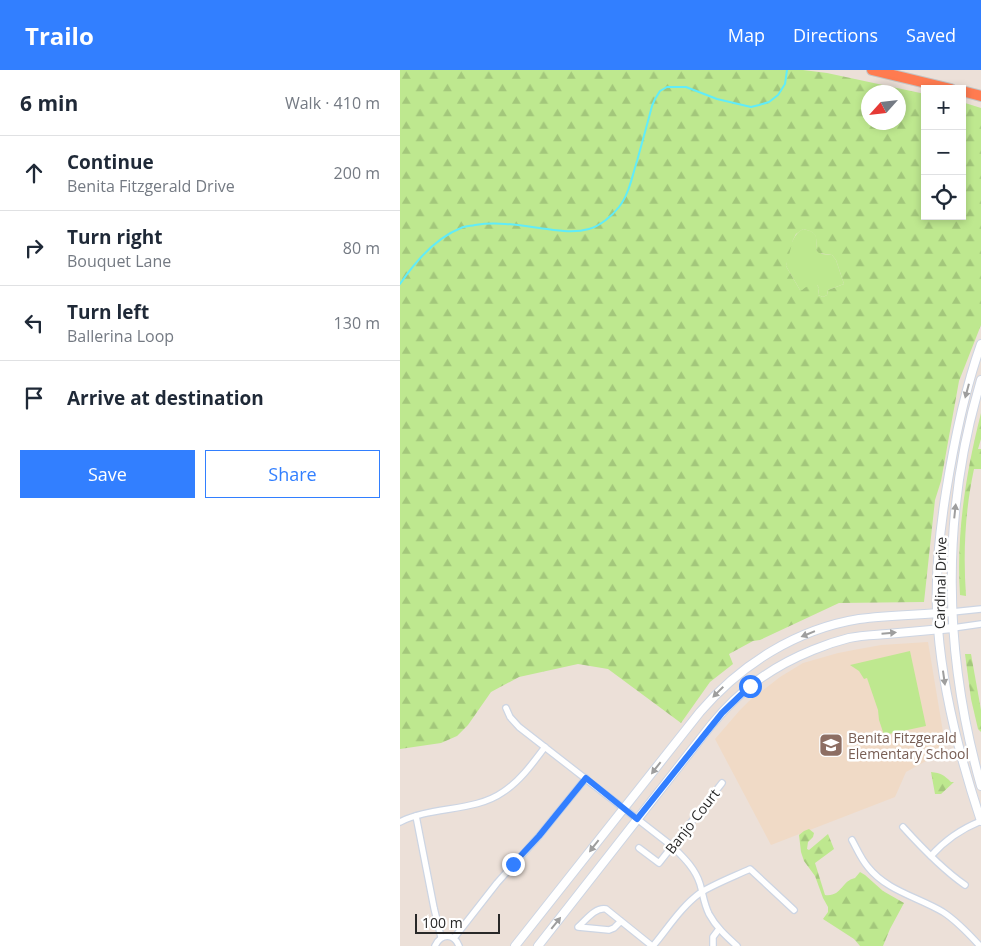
<!DOCTYPE html>
<html lang="en">
<head>
<meta charset="utf-8">
<style>
  body { margin:0; font-family:"Open Sans",sans-serif; background:#f2f2f3; color:#1f2937 }
  .controls { position:absolute; right:15px; top:15px; display:grid; overflow:hidden; border-radius:0px; box-shadow:0 2px 8px #0003 }
  .controls button { width:45px; height:45px; display:grid; place-items:center; padding:0; border:0; border-bottom:1px solid #e0e1e3; background:#fff; color:#1f2937; font:25px sans-serif }
  .compass { position:absolute; left:461px; top:15px; width:45px; height:45px; border-radius:50%; background:#fff; box-shadow:0 2px 8px #0003; rotate:243deg }
  .scale { position:absolute; left:15px; bottom:12px; width:85px; box-sizing:border-box; padding-left:5px; border:2px solid #282828; border-top:0; font-size:14px; line-height:18px; white-space:nowrap; color:#282828; -webkit-text-stroke:4px #fff; paint-order:stroke }
  .stop { position:absolute; width:15px; height:15px; margin:-11px; border:4px solid #327fff; border-radius:50%; background:#fff }
  .stop.end { background:#327fff; border-color:#fff; box-shadow:0 1px 5px #0008 }
  .list { margin:0; padding:0; list-style:none }
  h2 { display:flex; justify-content:space-between; align-items:center; height:65px; margin:0; padding:0 20px; font-size:21px }
  h2 small { font-size:16px; font-weight:400; color:#747a83 }
  .list li { display:grid; grid-template-columns:32px 1fr auto; gap:15px; align-items:center; box-sizing:border-box; height:75px; padding:0 20px; border-top:1px solid #e0e1e3 }
  .list b { display:block; font-size:19px; white-space:nowrap }
  .list p { margin:0; font-size:16px; white-space:nowrap; color:#747a83 }
  .list em { font-size:16px; font-style:normal; color:#747a83 }
  .actions { display:flex; gap:10px; padding:15px 20px }
  .actions a { flex:1; padding:11px 0; border:1px solid #327fff; border-radius:0px; text-align:center; font-size:18px; color:#327fff }
  .actions .main { background:#327fff; color:#fff }
  .icon { flex:none; width:28px; height:28px; fill:none; stroke:currentColor; stroke-width:2; stroke-linecap:round; stroke-linejoin:round }
  .map { position:relative; flex:none; width:581px; height:876px; overflow:hidden }
  header { display:flex; align-items:center; gap:30px; box-sizing:border-box; height:70px; padding:0 25px; background:#327fff; color:#fff }
  header strong { font-size:24px }
  nav { display:flex; gap:28px; margin-inline-start:auto; font-size:18px }
  main { display:flex }
  aside { flex:1; background:#fff }
  .map>svg:first-child { display:block }
  .education { fill:#f0dac6 }
  .grass { fill:#bee88f }
  .forest { fill:url(#forest-firs); fill-rule:evenodd }
  .lines { fill:none; stroke-linecap:round; stroke-linejoin:round }
  .stream { stroke:#61ecf8; stroke-width:2 }
  .street-casing { stroke:#cdd5e3; stroke-width:8 }
  .secondary-casing { stroke:#cdd5e3; stroke-width:10 }
  .highway-casing { stroke:#c3c3c3; stroke-width:12 }
  .street { stroke:#fff; stroke-width:5.5 }
  .secondary { stroke:#fff; stroke-width:8 }
  .highway { stroke:#ff7b50; stroke-width:10 }
  .oneway { fill:#9e9e9e }
  .route { stroke:#327fff; stroke-width:6 }
  .labels { text-anchor:middle; dominant-baseline:central; stroke-width:5; stroke-linejoin:round; paint-order:stroke }
  .street-label { font-size:14px; fill:#282828; stroke:#fff }
  .education-label { font-size:14px; fill:#785e54; stroke:#fff; text-anchor:start }
</style>
</head>
<body>
<header>
<strong>Trailo</strong>
<nav><a>Map</a><a>Directions</a><a>Saved</a></nav>
</header>
<main>
<aside>
<h2>6 min<small>Walk · 410 m</small></h2>
<ul class="list">
<li><svg class="icon" aria-label="ahead" viewBox="0 0 24 24"><path d="M12 20V5M6 11l6-6 6 6"/></svg><div><b>Continue</b><p>Benita Fitzgerald Drive</p></div><em>200 m</em></li>
<li><svg class="icon" aria-label="right" viewBox="0 0 24 24"><path d="M7 20v-9h11M14 6l5 5-5 5"/></svg><div><b>Turn right</b><p>Bouquet Lane</p></div><em>80 m</em></li>
<li><svg class="icon" aria-label="left" viewBox="0 0 24 24"><path d="M17 20v-9H6M10 6l-5 5 5 5"/></svg><div><b>Turn left</b><p>Ballerina Loop</p></div><em>130 m</em></li>
<li><svg class="icon" aria-label="arrive" viewBox="0 0 24 24"><path d="M6 21V4h12l-3 4 3 4H6"/></svg><div><b>Arrive at destination</b></div></li>
</ul>
<div class="actions"><a class="main">Save</a><a>Share</a></div>
</aside>
<div class="map">
<svg width="581" height="876" viewBox="0 0 581 876">
  <defs>
    <pattern id="forest-firs" width="22" height="20" patternUnits="userSpaceOnUse" patternTransform="scale(1.25)"><rect width="22" height="20" fill="#bee88f"/><path d="M5 1l3.5 6h-7zM16 11l3.5 6h-7z" fill="#a3c77b"/></pattern>
  </defs>
  <rect width="100%" height="100%" fill="#ece0d8"/>
  <path class="education" d="M528 572 546 680 506 702 495 727 371 775 315 669 340 640 349 631 380 607 403 593 438 583 459 579 481 575Z"/>
  <g class="grass">
    <path d="M403 159C418 162 417 166 416 180L422 184 432 185 436 190 444 214 428 220 427 225 423 227 418 225 419 218 417 215 402 220H400L386 196C388 184 391 165 403 159Z"/>
    <path d="M510 581 526 656 484 665 479 650 478 640 467 608 464 609 459 601 450 595Z"/>
  </g>
  <g class="forest">
    <path d="M0 0H403L427 3 525 24V146H562V32L581 38V255L559 311 541 411 535 430 524 532 439 533 360 570 353 571 329 584 333 594 310 612 281 653 208 599 178 594 119 607 91 622 68 655 57 666 41 673 0 679ZM498 22V52H468V22ZM403 159C417 162 417 166 416 180L419 183 432 185 436 190 444 214 428 220 427 225 423 227 418 225 419 218 417 215 414 214 406 217 402 220H400L386 196 393 170 396 164Z"/>
    <path d="M581 343V369L578 379H581V399H574C565 441 563 483 566 526L560 525C556 464 566 402 581 343Z"/>
    <path d="M565 584H571L581 640V662L578 659 571 629Z"/>
    <path d="M531 702C541 703 544 705 551 712H554L541 724H535Z"/>
    <path d="M409 759 414 763 413 767 408 772 407 779 409 780 428 764 434 779 415 793 425 825C442 827 441 811 455 808L460 802 465 805 483 821 504 833 490 859 483 876H460L454 869 423 849 428 842V837L423 828 415 806 404 791 401 782 399 765 404 761Z"/>
  </g>
  <g class="lines">
    <path class="stream" d="M0 214C15 192 35 168 61 158 65 156 71 156 75 155 99 151 124 156 147 159 161 161 175 163 189 159 200 156 212 146 219 137 229 124 232 107 237 91 242 73 247 55 252 36L255 29 260 21 267 17H286L317 29 351 37 359 35 369 32 378 25 385 14 387 0"/>
    <g class="street-casing">
      <g id="street">
        <path d="M552 542 581 539"/>
        <path d="M553 558 581 554"/>
        <path d="M106 638 110 647 119 657 272 776C283 787 295 798 300 814 303 824 304 834 309 844 316 857 326 866 337 876"/>
        <path d="M16 746 34 838 41 867"/>
        <path d="M0 752C31 736 75 742 103 722 120 711 133 693 145 677"/>
        <path d="M503 757C522 778 542 799 565 815"/>
        <path d="M452 770C457 779 461 789 468 797 487 821 518 827 543 842 557 851 569 864 580 876"/>
        <path d="M239 778 259 793 322 713"/>
        <path d="M531 786C545 770 561 759 581 751"/>
        <path d="M221 851 214 858 209 860 178 857C186 850 195 837 206 839L252 876"/>
        <path d="M54 868 97 813 139 766 186 708"/>
        <path d="M35 876C41 863 54 863 59 876"/>
        <path d="M253 876C268 858 281 837 300 823 314 814 335 806 350 799L394 840"/>
        <path d="M313 876V867L319 859"/>
      </g>
    </g>
    <g class="secondary-casing">
      <g id="secondary">
        <path d="M581 274C564 322 554 372 546 422 539 466 534 513 538 558 543 624 560 688 581 751"/>
        <path d="M581 310C541 444 543 582 581 716"/>
        <path d="M115 876 300 642C341 594 397 559 459 549 490 545 521 545 552 542"/>
        <path d="M138 876 312 654C340 620 371 597 413 580 425 575 437 571 449 568 462 565 475 565 487 564 509 562 531 560 553 558"/>
      </g>
    </g>
    <g class="highway-casing">
      <g id="highway">
        <path d="M472 0 551 19"/>
        <path d="M562 21 581 26"/>
      </g>
    </g>
    <use href="#street" class="street"/>
    <use href="#secondary" class="secondary"/>
    <use href="#highway" class="highway"/>
  </g>
  <defs><path id="oneway-solid" d="M-6-.8H1V-3.2L6.5 0L1 3.2V.8H-6Z" transform="scale(1.25)"/></defs>
  <g class="oneway">
    <use href="#oneway-solid" transform="translate(567 321) rotate(105)"/>
    <use href="#oneway-solid" transform="translate(555 441) rotate(-84)"/>
    <use href="#oneway-solid" transform="translate(489 563) rotate(-5)"/>
    <use href="#oneway-solid" transform="translate(408 564) rotate(158)"/>
    <use href="#oneway-solid" transform="translate(544 608) rotate(82)"/>
    <use href="#oneway-solid" transform="translate(318 622) rotate(135)"/>
    <use href="#oneway-solid" transform="translate(256 698) rotate(128)"/>
    <use href="#oneway-solid" transform="translate(194 776) rotate(128)"/>
    <use href="#oneway-solid" transform="translate(156 853) rotate(-51)"/>
  </g>
  <g class="lines">
    <path class="route" d="M113 794 139 766 186 708 237 749 322 643 350 616"/>
  </g>
  <defs>
    <g id="school-square" transform="scale(1.25)"><rect x="-9" y="-9" width="18" height="18" rx="4" fill="#8d6e63" stroke="#fff"/><path d="M0-5L7-2L0 1L-7-2ZM-4 1L0 2.5L4 1V4Q0 6-4 4Z" fill="#fff"/></g>
  </defs>
  <g fill-rule="evenodd">
    <use href="#school-square" x="431" y="675"/>
  </g>
  <g class="labels">
    <g class="street-label">
      <text transform="translate(540 513) rotate(-89)">Cardinal Drive</text>
      <text transform="translate(292 751) rotate(-52)">Banjo Court</text>
    </g>
    <g class="education-label">
      <text x="448" y="667">Benita Fitzgerald<tspan x="448" dy="16">Elementary School</tspan></text>
    </g>
  </g>
</svg>
<div class="controls">
<button>+</button>
<button>−</button>
<button><svg class="icon" aria-label="locate" viewBox="0 0 24 24"><circle cx="12" cy="12" r="6"/><path d="M12 2v4M12 18v4M2 12h4M18 12h4"/></svg></button>
</div>
<svg class="compass" viewBox="-18 -18 36 36"><path d="M0-13l5 13h-10z" fill="#e53935"/><path d="M0 13l5-13h-10z" fill="#747a83"/></svg>
<div class="scale">100 m</div>
<div class="stop" style="left:350px;top:616px"></div>
<div class="stop end" style="left:113px;top:794px"></div>
</div>
</main>
</body>
</html>
